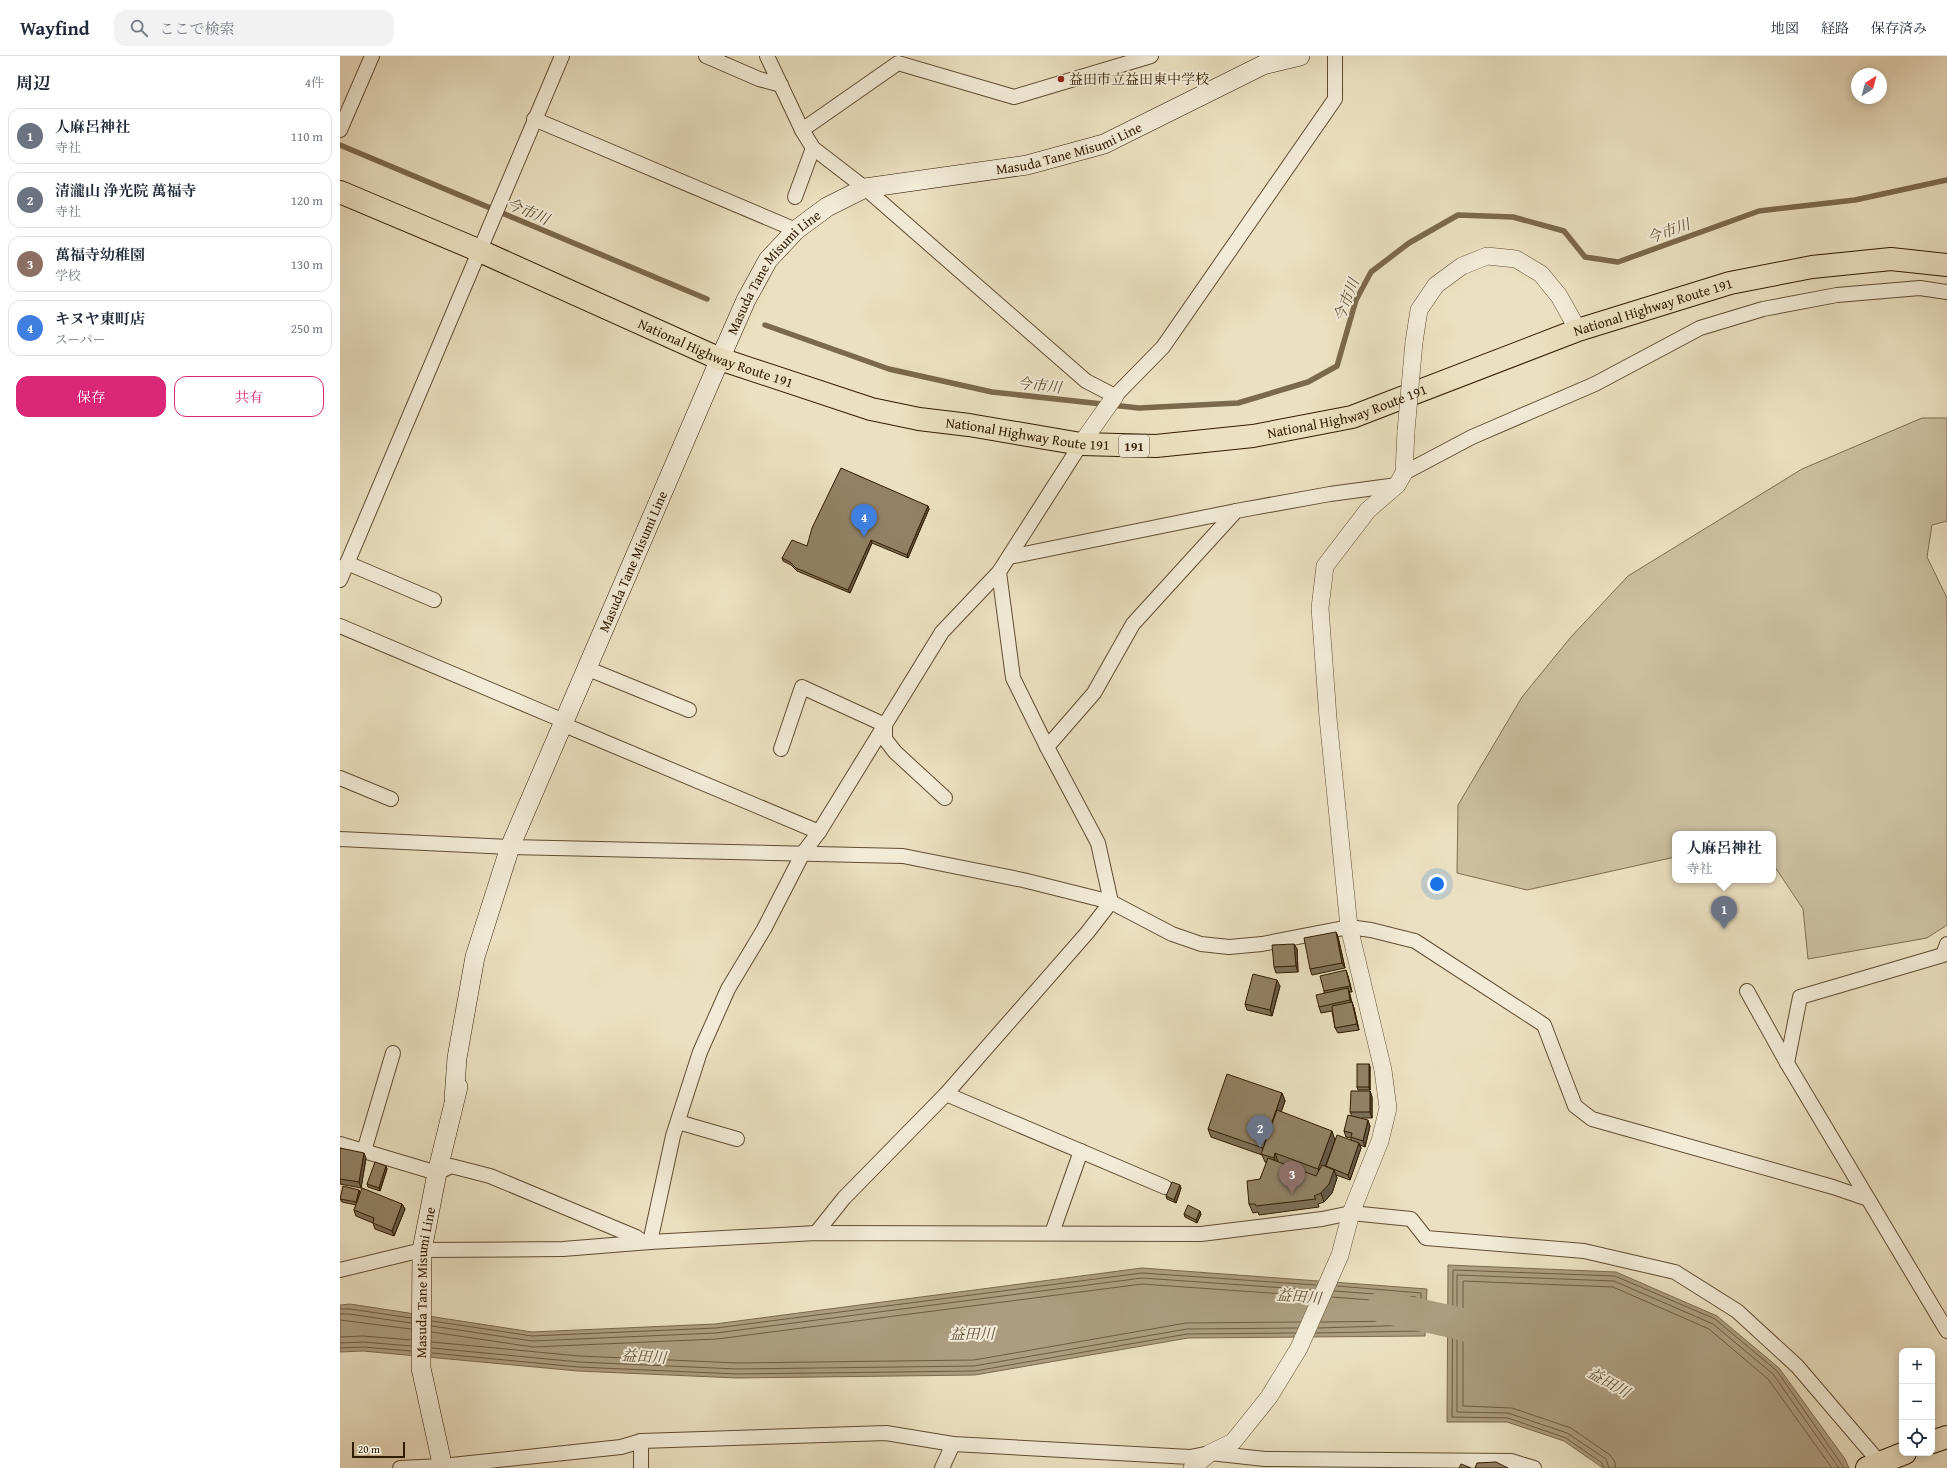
<!DOCTYPE html>
<html lang="ja">
<head>
<meta charset="utf-8">
<style>
  body { margin:0; font-family:"Gentium Book Plus","Noto Serif JP",serif; background:#f2f2f3; color:#1f2937 }
  .controls { position:absolute; right:12px; bottom:12px; display:grid; overflow:hidden; border-radius:8px; box-shadow:0 2px 10px #0003 }
  .controls button { width:36px; height:36px; display:grid; place-items:center; padding:0; border:0; border-bottom:1px solid #e0e1e3; background:#fff; color:#1f2937; font:20px sans-serif }
  .compass { position:absolute; left:1511px; top:12px; width:36px; height:36px; border-radius:50%; background:#fff; box-shadow:0 2px 10px #0003; rotate:36deg }
  .scale { position:absolute; left:12px; bottom:10px; width:53px; box-sizing:border-box; padding-left:4px; border:2px solid #311b01; border-top:0; font-size:11px; line-height:14px; white-space:nowrap; color:#311b01; -webkit-text-stroke:3px #f2ebd7; paint-order:stroke }
  .you { position:absolute; left:1097px; top:828px; width:14px; height:14px; margin:-10px; border:3px solid #fff; border-radius:50%; background:#1a73e8; box-shadow:0 0 0 6px #1a73e833 }
  .badge { display:grid; place-items:center; width:26px; height:26px; border-radius:50%; background:#db2777; color:#fff; font-size:13px; font-weight:700 }
  .pin { position:absolute; translate:-50% -33px; filter:drop-shadow(0 1px 2px #0008) }
  .pin::after { content:''; position:absolute; top:21px; width:14px; height:12px; background:inherit; clip-path:polygon(0 0,100% 0,50% 100%) }
  .popup { position:absolute; left:1332px; top:775px; width:104px; height:52px; box-sizing:border-box; display:grid; place-content:center; border-radius:8px; background:#fff; filter:drop-shadow(0 1px 3px #0005); font-size:13px; white-space:nowrap; color:#747a83 }
  .popup b { font-size:15px; color:#1f2937 }
  .popup::after { content:''; position:absolute; left:50%; top:100%; margin-left:-8px; border:8px solid transparent; border-top-color:#fff }
  .list { margin:0; padding:0; list-style:none }
  h2 { display:flex; justify-content:space-between; align-items:center; height:52px; margin:0; padding:0 16px; font-size:17px }
  h2 small { font-size:13px; font-weight:400; color:#747a83 }
  .list li { display:grid; grid-template-columns:26px 1fr auto; gap:12px; align-items:center; box-sizing:border-box; height:56px; margin:0 8px 8px; padding:0 8px; border:1px solid #e0e1e3; border-radius:12px }
  .list b { display:block; font-size:15px; white-space:nowrap }
  .list p { margin:0; font-size:13px; white-space:nowrap; color:#747a83 }
  .list em { font-size:13px; font-style:normal; color:#747a83 }
  .actions { display:flex; gap:8px; padding:12px 16px }
  .actions a { flex:1; padding:9px 0; border:1px solid #db2777; border-radius:12px; text-align:center; font-size:14px; color:#db2777 }
  .actions .main { background:#db2777; color:#fff }
  .icon { flex:none; width:22px; height:22px; fill:none; stroke:currentColor; stroke-width:2; stroke-linecap:round; stroke-linejoin:round }
  .map { position:relative; flex:none; width:1607px; height:1412px; overflow:hidden }
  header { display:flex; align-items:center; gap:24px; box-sizing:border-box; height:56px; padding:0 20px; background:#fff; border-bottom:1px solid #e0e1e3 }
  header strong { font-size:19px }
  nav { display:flex; gap:22px; margin-inline-start:auto; font-size:14px }
  .search { width:280px; height:36px; background:#f2f2f3; display:flex; align-items:center; gap:10px; box-sizing:border-box; padding:0 14px; border-radius:12px; color:#747a83; font-size:15px }
  main { display:flex }
  aside { flex:1; background:#fff }
  .map>svg:first-child { display:block }
  .green { fill:#cbbfa0; stroke:#7e6d50 }
  .water { fill:#ac9d80; stroke:#7b694d }
  .lines { fill:none; stroke-linecap:round; stroke-linejoin:round }
  .shore { stroke:#6e5c40; stroke-width:1 }
  .stream { stroke:#7b694d; stroke-width:5.5 }
  .river { stroke:#ac9d80; stroke-width:32 }
  .minor-casing { stroke:#604c31; stroke-width:16 }
  .tertiary-casing { stroke:#604c31; stroke-width:18 }
  .secondary-casing { stroke:#311b01; stroke-width:20 }
  .primary-casing { stroke:#311b01; stroke-width:24 }
  .trunk-casing { stroke:#311b01; stroke-width:24 }
  .minor { stroke:#f2ebd7; stroke-width:14 }
  .tertiary { stroke:#f2ebd7; stroke-width:17 }
  .secondary { stroke:#f2ebd7; stroke-width:19 }
  .primary { stroke:#ebe0c1; stroke-width:22 }
  .trunk { stroke:#ebe0c1; stroke-width:22 }
  .tertiary-bridge-casing { stroke:#604c31; stroke-width:18; stroke-linecap:butt }
  .tertiary-bridge { stroke:#f2ebd7; stroke-width:17 }
  .wall { fill:#7e6f57; stroke:#311b01 }
  .shaded-wall { fill:#665a47; stroke:#311b01 }
  .building { fill:#928165; stroke:#311b01 }
  .poi-dot { fill:#8f2418; stroke:#f2ebd7; stroke-width:1.5 }
  .labels { text-anchor:middle; dominant-baseline:central; stroke-width:4; stroke-linejoin:round; paint-order:stroke }
  .shield { fill:#f2ebd7; stroke:#6b5941; stroke-width:1 }
  .shield-label { font-size:13px; font-weight:bold; fill:#311b01 }
  .poi-label { font-size:14px; fill:#311b01; stroke:#f2ebd7; text-anchor:start }
  .street-label { font-size:14px; fill:#311b01; stroke:#f2ebd7 }
  .water-label { font-size:15px; font-style:italic; fill:#624f34; stroke:#f2ebd7 }
</style>
</head>
<body>
<header>
<strong>Wayfind</strong>
<div class="search"><svg class="icon" aria-label="search" viewBox="0 0 24 24"><circle cx="10" cy="10" r="6"/><path d="M15 15l6 6"/></svg>ここで検索</div>
<nav><a>地図</a><a>経路</a><a>保存済み</a></nav>
</header>
<main>
<aside>
<h2>周辺<small>4件</small></h2>
<ul class="list">
<li><span class="badge" style="background:#6b7280">1</span><div><b>人麻呂神社</b><p>寺社</p></div><em>110 m</em></li>
<li><span class="badge" style="background:#6b7280">2</span><div><b>清瀧山 浄光院 萬福寺</b><p>寺社</p></div><em>120 m</em></li>
<li><span class="badge" style="background:#8d6e63">3</span><div><b>萬福寺幼稚園</b><p>学校</p></div><em>130 m</em></li>
<li><span class="badge" style="background:#3f7fe0">4</span><div><b>キヌヤ東町店</b><p>スーパー</p></div><em>250 m</em></li>
</ul>
<div class="actions"><a class="main">保存</a><a>共有</a></div>
</aside>
<div class="map">
<svg width="1607" height="1412" viewBox="0 0 1607 1412">
  <rect width="100%" height="100%" fill="#ebe0c1"/>
  <filter id="stains"><feTurbulence type="fractalNoise" baseFrequency=".005" numOctaves="4"/><feColorMatrix values="0 0 0 0 .2 0 0 0 0 .09 0 0 0 0 .02 0 0 0 .5 -.17"/></filter>
  <radialGradient id="worn" r=".72"><stop offset=".6" stop-color="#630" stop-opacity="0"/><stop offset="1" stop-color="#630" stop-opacity=".3"/></radialGradient>
  <path class="green" d="M1582 362H1607V465L1592 469 1587 501 1607 542V869L1587 882 1468 903 1463 853 1433 808V778H1335V801L1187 834 1117 817 1118 749 1182 641 1230 582 1288 520 1462 413Z"/>
  <g class="water">
    <path d="M1108 1209 1276 1216 1377 1260 1439 1312 1505 1403 1509 1412H1263L1224 1385 1167 1366H1107Z"/>
    <path d="M802 1212 1087 1233 1085 1280 848 1282 635 1319 397 1322 238 1315 23 1295 0 1296V1249L10 1248 192 1276 375 1268Z"/>
  </g>
  <g class="lines">
    <g class="shore">
      <path d="M0 1253H10L71 1262"/>
      <path d="M0 1258H9L71 1267"/>
      <path d="M0 1264 71 1273"/>
      <path d="M92 1265 192 1280 376 1272 802 1217 976 1229"/>
      <path d="M981 1266 1068 1265 1070 1263 1071 1248 1070 1247 992 1241"/>
      <path d="M92 1270 192 1285 376 1277 802 1222 974 1234"/>
      <path d="M978 1272 1076 1269V1241L994 1235"/>
      <path d="M92 1276 193 1291 377 1283 802 1228 972 1240"/>
      <path d="M976 1277 1081 1275V1237L997 1230"/>
      <path d="M0 1281 23 1280 71 1284"/>
      <path d="M92 1286 239 1300 397 1307 634 1304 846 1267 960 1266"/>
      <path d="M0 1287 23 1286 71 1290"/>
      <path d="M0 1292 23 1291 71 1295"/>
      <path d="M92 1292 239 1306 397 1313 634 1310 847 1273 958 1272"/>
      <path d="M92 1297 238 1311 397 1318 635 1315 847 1278 955 1277"/>
      <path d="M1264 1412 1262 1407 1226 1382 1168 1362 1112 1361 1113 1214 1275 1220 1375 1263 1437 1315 1504 1412"/>
      <path d="M1269 1412 1266 1403 1227 1377 1168 1357 1117 1356V1219L1274 1225 1373 1268 1433 1318 1499 1412"/>
      <path d="M1275 1412V1406L1270 1399 1231 1372 1172 1352 1123 1350V1225L1273 1231 1369 1273 1428 1323 1492 1412"/>
    </g>
    <g class="stream">
      <path d="M0 89 367 243"/>
      <path d="M425 269 549 313 652 336 799 352 898 347 968 326 997 310 1016 244 1031 216 1069 187 1118 159 1173 161 1224 175 1245 201 1278 206 1419 155 1515 144 1607 124"/>
    </g>
    <path class="river" d="M1043 1251 1113 1266 1150 1276"/>
    <g class="minor-casing">
      <g id="minor">
        <path d="M366 0 419 23 441 29"/>
        <path d="M427 0 462 74 473 92 525 132 746 325 775 340 823 291 995 43V0"/>
        <path d="M194 63 456 174"/>
        <path d="M0 74 32 0"/>
        <path d="M462 74 558 7 674 41 811 0"/>
        <path d="M455 141 473 92"/>
        <path d="M1064 417 1132 381 1255 328 1360 272 1423 253 1497 239 1580 232 1607 236"/>
        <path d="M669 501 896 455"/>
        <path d="M7 507 94 544"/>
        <path d="M659 516 673 622 707 691 758 787 771 846"/>
        <path d="M0 524 222 0"/>
        <path d="M0 570 217 662 222 668 479 776"/>
        <path d="M246 612 349 654"/>
        <path d="M707 691 754 637 793 568 896 455 990 438 1057 429"/>
        <path d="M441 693 462 631 545 669V683L555 696 605 742"/>
        <path d="M0 722 51 743"/>
        <path d="M0 783 170 791 563 800 683 824 771 846 832 878 861 888 889 891 922 888 1009 871 1031 874 1075 885 1204 969 1235 1050 1252 1063 1493 1131 1528 1143"/>
        <path d="M1407 935 1447 1007 1607 1275"/>
        <path d="M1447 1007 1460 941 1603 899 1607 888"/>
        <path d="M606 1038 825 1131"/>
        <path d="M338 1066 397 1083"/>
        <path d="M0 1088 97 1117 111 1110 150 1120 296 1181 303 1186"/>
        <path d="M24 1095 53 997"/>
        <path d="M476 1177 504 1142 606 1038 747 877 771 846"/>
        <path d="M712 1177 741 1095"/>
        <path d="M310 1186 333 1080 360 996 388 933 424 873 463 797 479 776 602 576 659 516 741 388"/>
        <path d="M0 1214 82 1194 223 1193 310 1186 476 1177 861 1178 982 1163 1011 1157 1071 1163 1086 1182 1244 1195 1335 1216 1397 1255 1457 1310 1540 1407 1541 1412"/>
        <path d="M60 1412 102 1410 281 1391 301 1385 546 1377 613 1388 850 1401 870 1397 925 1403 1171 1405 1194 1412"/>
        <path d="M301 1412V1385"/>
        <path d="M602 1412 613 1388"/>
      </g>
    </g>
    <g class="tertiary-casing">
      <g id="tertiary">
        <path d="M1074 286 1079 254 1096 229 1122 210 1147 200 1176 203 1201 218 1219 240 1238 274"/>
        <path d="M741 388 775 340"/>
        <path d="M852 1412 870 1397 893 1386 929 1341 959 1292 1000 1199 1011 1157 1040 1085 1048 1052 1043 1014 1009 871 988 662 980 552 985 510 1028 454 1057 429 1064 417 1066 375"/>
      </g>
    </g>
    <g class="secondary-casing">
      <g id="secondary">
        <path id="s1" d="M114 1043 117 1002 135 901 170 791 380 303 406 244 428 204 456 174 487 151 525 132 687 109 764 88 923 9 960 0"/>
        <path id="s2" d="M103 1412 81 1312 82 1194 97 1117 118 1031"/>
      </g>
    </g>
    <g class="primary-casing">
      <g id="primary">
        <path d="M1592 1386 1607 1381"/>
        <path d="M1527 1412 1565 1397"/>
      </g>
    </g>
    <g class="trunk-casing">
      <g id="trunk">
        <path id="s3" d="M0 136 140 195 380 303 531 353 579 363 629 369 741 388 816 390 913 380 1012 361 1238 274 1390 227 1472 211 1551 203 1607 209"/>
      </g>
    </g>
    <use href="#minor" class="minor"/>
    <use href="#tertiary" class="tertiary"/>
    <use href="#secondary" class="secondary"/>
    <use href="#primary" class="primary"/>
    <use href="#trunk" class="trunk"/>
    <g class="tertiary-bridge-casing">
      <path id="tertiary-bridge" d="M1066 375 1074 286"/>
    </g>
    <use href="#tertiary-bridge" class="tertiary-bridge"/>
  </g>
  <g class="wall">
    <path d="M588 450 589 453 568 502 532 487 510 537 457 515 451 509 443 505 442 502 467 490Z"/>
    <path d="M996 876 998 881 1005 912 972 919 970 913Z"/>
    <path d="M954 888 957 893 958 916 936 917 934 911Z"/>
    <path d="M1008 920 1012 936H1009L1012 946 1014 952 1019 974 998 977 995 972 992 955 981 957 979 951 984 937V935Z"/>
    <path d="M940 930 932 960 907 954 905 948Z"/>
    <path d="M1029 1008 1030 1011V1034H1018L1017 1031Z"/>
    <path d="M1030 1035 1032 1041V1062H1022L1030 1070 1025 1091 1020 1089 1021 1092 1010 1124 996 1119 997 1122 992 1137 984 1146 978 1148 979 1151 919 1159 918 1156 913 1157 909 1148 927 1107 925 1106 922 1099 871 1081 868 1073 942 1037 945 1045 941 1056 995 1083 1011 1084V1082L1006 1081 1004 1075 1012 1060 1010 1056Z"/>
    <path d="M0 1092 26 1102 21 1132 0 1128Z"/>
    <path d="M46 1110 47 1113 40 1135 28 1131 27 1128Z"/>
    <path d="M841 1132 836 1147 827 1143 826 1140Z"/>
    <path d="M20 1137 19 1140 62 1148 65 1153 54 1180 35 1173 33 1167 16 1160 14 1154 16 1149 2 1146 0 1143Z"/>
    <path d="M844 1158H861L857 1167 845 1161Z"/>
  </g>
  <g class="shaded-wall">
    <path d="M588 450 589 453 568 502 567 499Z"/>
    <path d="M531 484 532 487 510 537 508 534Z"/>
    <path d="M996 876 998 881 1005 912 1002 907Z"/>
    <path d="M954 888 957 893 958 916 956 910Z"/>
    <path d="M1006 914 1008 920 1012 936 1010 930Z"/>
    <path d="M937 924 940 930 932 960 930 954Z"/>
    <path d="M1008 932 1010 938 1012 950 1010 944Z"/>
    <path d="M1012 946 1014 952 1019 974 1017 968Z"/>
    <path d="M1029 1008 1030 1011V1034L1029 1031Z"/>
    <path d="M1030 1035 1032 1041V1062L1030 1056Z"/>
    <path d="M942 1037 945 1045 926 1099H925L923 1092Z"/>
    <path d="M1028 1064 1030 1070 1025 1091 1023 1085Z"/>
    <path d="M992 1075 995 1084 981 1122 978 1113Z"/>
    <path d="M1019 1087 1021 1092 1010 1124 1008 1119Z"/>
    <path d="M24 1097 26 1102 21 1132 19 1126Z"/>
    <path d="M935 1097 938 1106 937 1111 934 1102Z"/>
    <path d="M46 1110 47 1113 40 1135 39 1132Z"/>
    <path d="M994 1114 997 1122 992 1137 984 1146 981 1137Z"/>
    <path d="M840 1129 841 1132 836 1147 834 1144Z"/>
    <path d="M19 1134 20 1137 17 1149 16 1146Z"/>
    <path d="M62 1148 65 1153 54 1180 52 1175Z"/>
    <path d="M860 1155 861 1158 857 1167 856 1164Z"/>
  </g>
  <g class="building">
    <path d="M501 412 588 450 567 499 531 484 508 534 456 512 450 506 442 502 452 484 467 490 472 472Z"/>
    <path d="M996 876 1002 907 970 913 964 882Z"/>
    <path d="M954 888 956 910 934 911 932 889Z"/>
    <path d="M1006 914 1010 930 984 935 980 920Z"/>
    <path d="M913 918 937 924 930 954 905 948Z"/>
    <path d="M1008 932 1010 944 979 951 976 939Z"/>
    <path d="M1012 946 1017 968 995 972 992 950Z"/>
    <rect x="1017" y="1008" width="12" height="23"/>
    <path d="M887 1018 942 1037 923 1092 868 1073Z"/>
    <path d="M1011 1035H1030V1056H1010Z"/>
    <path d="M937 1054 992 1075 978 1113 935 1097 934 1102 921 1098Z"/>
    <path d="M1008 1059 1028 1064 1023 1085 1011 1081 1012 1077 1004 1075Z"/>
    <path d="M997 1079 1019 1087 1008 1119 986 1110Z"/>
    <path d="M0 1092 24 1097 19 1126 0 1123Z"/>
    <path d="M928 1102 976 1120 982 1109 994 1114 989 1128 981 1137 974 1140 976 1143 916 1150 915 1148H909L907 1125 920 1123Z"/>
    <path d="M35 1106 46 1110 39 1132 27 1128Z"/>
    <path d="M832 1126 840 1129 834 1144 826 1140Z"/>
    <path d="M3 1130 19 1134 16 1146 0 1143Z"/>
    <path d="M22 1132 62 1148 52 1175 33 1167 34 1162 14 1154Z"/>
    <path d="M848 1149 860 1155 856 1164 844 1158Z"/>
    <path d="M1156 1406 1168 1412H1135L1137 1407Z"/>
    <path d="M1121 1408 1131 1412H1119Z"/>
  </g>
  <circle class="poi-dot" cx="721" cy="23" r="4"/>
  <g class="labels">
    <rect class="shield" x="779" y="379" width="30" height="22" rx="3"/>
    <g class="shield-label">
      <text x="794" y="390">191</text>
    </g>
    <g class="poi-label">
      <text x="729" y="23">益田市立益田東中学校</text>
    </g>
    <g class="street-label">
      <text stroke="none"><textPath href="#s1" startOffset="1231">Masuda Tane Misumi Line</textPath></text>
      <text stroke="none"><textPath href="#s1" startOffset="894">Masuda Tane Misumi Line</textPath></text>
      <text stroke="none"><textPath href="#s3" startOffset="1381">National Highway Route 191</textPath></text>
      <text stroke="none"><textPath href="#s3" startOffset="409">National Highway Route 191</textPath></text>
      <text stroke="none"><textPath href="#s3" startOffset="1057">National Highway Route 191</textPath></text>
      <text stroke="none"><textPath href="#s3" startOffset="733">National Highway Route 191</textPath></text>
      <text stroke="none"><textPath href="#s1" startOffset="570">Masuda Tane Misumi Line</textPath></text>
      <text stroke="none"><textPath href="#s2" startOffset="188">Masuda Tane Misumi Line</textPath></text>
    </g>
    <g class="water-label">
      <text transform="translate(188 155) rotate(23)">今市川</text>
      <text transform="translate(1328 175) rotate(-20)">今市川</text>
      <text transform="translate(1006 244) rotate(-69)">今市川</text>
      <text transform="translate(699 329) rotate(6)">今市川</text>
      <text transform="translate(959 1240) rotate(5)">益田川</text>
      <text x="632" y="1277">益田川</text>
      <text transform="translate(304 1300) rotate(4)">益田川</text>
      <text transform="translate(1269 1326) rotate(30)">益田川</text>
    </g>
  </g>
  <rect width="100%" height="100%" filter="url(#stains)"/>
  <rect width="100%" height="100%" fill="url(#worn)"/>
</svg>
<div class="controls">
<button>+</button>
<button>−</button>
<button><svg class="icon" aria-label="locate" viewBox="0 0 24 24"><circle cx="12" cy="12" r="6"/><path d="M12 2v4M12 18v4M2 12h4M18 12h4"/></svg></button>
</div>
<svg class="compass" viewBox="-18 -18 36 36"><path d="M0-13l5 13h-10z" fill="#e53935"/><path d="M0 13l5-13h-10z" fill="#747a83"/></svg>
<div class="scale">20 m</div>
<div class="you"></div>
<div class="pin badge" style="left:1384px;top:873px;background:#6b7280">1</div>
<div class="popup"><b>人麻呂神社</b>寺社</div>
<div class="pin badge" style="left:920px;top:1092px;background:#6b7280">2</div>
<div class="pin badge" style="left:952px;top:1138px;background:#8d6e63">3</div>
<div class="pin badge" style="left:524px;top:481px;background:#3f7fe0">4</div>
</div>
</main>
</body>
</html>
